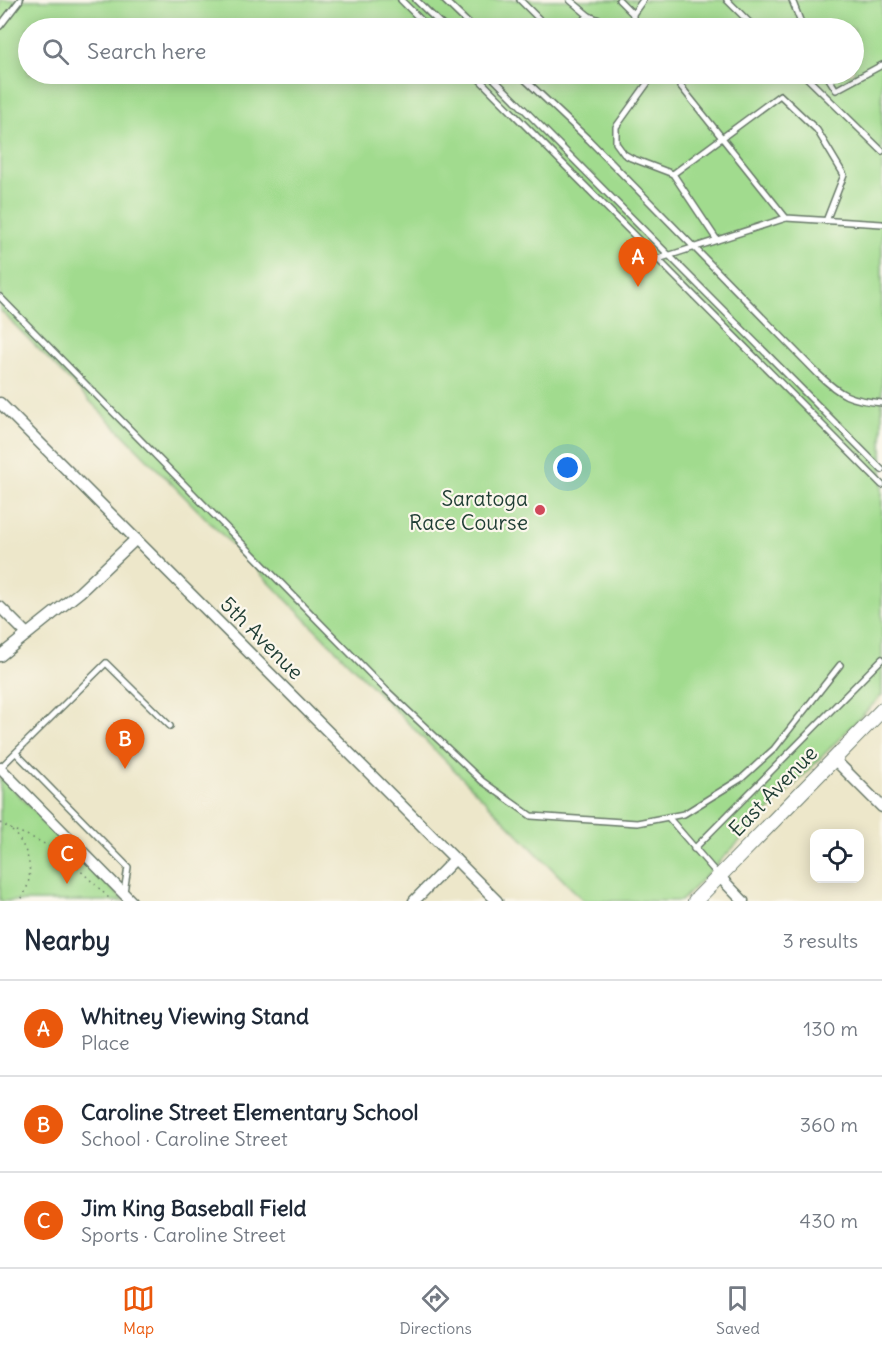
<!DOCTYPE html>
<html lang="en">
<head>
<meta charset="utf-8">
<style>
  body { margin:0; font-family:Delius,sans-serif; background:#f6f6f7; color:#1f2937 }
  .controls { position:absolute; right:18px; bottom:18px; display:grid; overflow:hidden; border-radius:12px; box-shadow:0 3px 15px #0003 }
  .controls button { width:54px; height:54px; display:grid; place-items:center; padding:0; border:0; border-bottom:2px solid #e0e1e3; background:#fff; color:#1f2937; font:30px sans-serif }
  .you { position:absolute; left:568px; top:468px; width:21px; height:21px; margin:-15px; border:4px solid #fff; border-radius:50%; background:#1a73e8; box-shadow:0 0 0 9px #1a73e833 }
  .badge { display:grid; place-items:center; width:39px; height:39px; border-radius:50%; background:#ea580c; color:#fff; font-size:20px; font-weight:700 }
  .pin { position:absolute; translate:-50% -50px; filter:drop-shadow(0 2px 3px #0008) }
  .pin::after { content:''; position:absolute; top:32px; width:21px; height:18px; background:inherit; clip-path:polygon(0 0,100% 0,50% 100%) }
  .list { margin:0; padding:0; list-style:none }
  h2 { display:flex; justify-content:space-between; align-items:center; height:78px; margin:0; padding:0 24px; font-size:26px }
  h2 small { font-size:20px; font-weight:400; color:#747a83 }
  .list li { display:grid; grid-template-columns:39px 1fr auto; gap:18px; align-items:center; box-sizing:border-box; height:96px; padding:0 24px; border-top:2px solid #e0e1e3 }
  .list b { display:block; font-size:22px; white-space:nowrap }
  .list p { margin:0; font-size:20px; white-space:nowrap; color:#747a83 }
  .list em { font-size:20px; font-style:normal; color:#747a83 }
  .icon { flex:none; width:33px; height:33px; fill:none; stroke:currentColor; stroke-width:2; stroke-linecap:round; stroke-linejoin:round }
  .map { position:relative; flex:none; width:882px; height:901px; overflow:hidden }
  .search { position:absolute; background:#fff; box-shadow:0 3px 15px #0003; left:18px; right:18px; top:18px; height:66px; display:flex; align-items:center; gap:15px; box-sizing:border-box; padding:0 21px; border-radius:33px; color:#747a83; font-size:22px }
  .sheet { height:366px; background:#fff }
  nav { display:flex; justify-content:space-around; align-items:center; box-sizing:border-box; height:84px; border-top:2px solid #e0e1e3; background:#fff; font-size:16px; color:#747a83 }
  nav a { display:grid; justify-items:center; gap:3px }
  nav .on { color:#ea580c }
  .map>svg:first-child { display:block }
  .green { fill:#a1db8e; stroke:#608c61; stroke-width:1.5; fill-rule:evenodd }
  .lines { fill:none; stroke-linecap:round; stroke-linejoin:round }
  .service-casing { stroke:#677868; stroke-width:8 }
  .minor-casing { stroke:#677868; stroke-width:13 }
  .tertiary-casing { stroke:#677868; stroke-width:16 }
  .path { stroke:#677868; stroke-width:1.5; stroke-dasharray:1.5 4.5; stroke-linecap:butt }
  .service { stroke:#fff; stroke-width:5 }
  .minor { stroke:#fff; stroke-width:10 }
  .tertiary { stroke:#fff; stroke-width:14 }
  .poi-dot { fill:#d1495b; stroke:#fbf7ec; stroke-width:2 }
  .labels { text-anchor:middle; dominant-baseline:central; stroke-width:4.5; stroke-linejoin:round; paint-order:stroke }
  .poi-label { font-size:21px; fill:#1f3d34; stroke:#fbf7ec; text-anchor:end }
  .street-label { font-size:21px; fill:#1f3d34; stroke:#fbf7ec }
</style>
</head>
<body>
<div class="map">
<svg width="882" height="901" viewBox="0 0 882 901">
  <rect width="100%" height="100%" fill="#fbf7ec"/>
  <filter id="ink" filterUnits="userSpaceOnUse"><feTurbulence type="fractalNoise" baseFrequency=".0167" numOctaves="2"/><feDisplacementMap in="SourceGraphic" scale="12" xChannelSelector="R" yChannelSelector="G"/><feConvolveMatrix kernelMatrix="1 2 1 2 8 2 1 2 1" color-interpolation-filters="sRGB"/></filter>
  <filter id="wash" filterUnits="userSpaceOnUse"><feTurbulence type="fractalNoise" baseFrequency=".008" numOctaves="4" result="noise"/><feDisplacementMap in="SourceGraphic" scale="24" xChannelSelector="R" yChannelSelector="G"/><feGaussianBlur stdDeviation="1.35" result="paint"/><feColorMatrix in="noise" values="0 0 0 0 0 0 0 0 0 0 0 0 0 0 0 0 0 1.4 0 .05"/><feComposite in="paint" operator="in"/></filter>
  <g filter="url(#wash)">
    <rect width="100%" height="100%" fill="#ede7ca"/>
    <g class="green">
      <path d="M0 0H882V695L681 901H584L0 310ZM28 28H854V74H28Z"/>
      <path d="M0 776 124 901H0Z"/>
    </g>
  </g>
  <g filter="url(#ink)">
    <g class="lines">
      <g class="service-casing">
        <g id="service">
          <path d="M401 0 429 28"/>
          <path d="M416 0 445 28"/>
          <path d="M444 0 473 28"/>
          <path d="M520 0 548 28"/>
          <path d="M570 0 589 16 620 28"/>
          <path d="M619 0 633 14"/>
          <path d="M727 0 755 28"/>
          <path d="M792 0 803 28"/>
          <path d="M0 26 20 0"/>
          <path d="M572 28 589 16"/>
          <path d="M633 28V14L643 0"/>
          <path d="M474 74 882 485"/>
          <path d="M489 74 882 470"/>
          <path d="M519 74 589 140 818 374C841 396 850 400 882 403"/>
          <path d="M654 74 616 127V143L624 154 631 158 673 174"/>
          <path d="M671 74 786 218 882 224"/>
          <path d="M803 74 882 151"/>
          <path d="M826 74 836 90 882 65"/>
          <path d="M717 240 673 174 780 95 817 130 844 175 826 221"/>
          <path d="M658 259 786 218"/>
          <path d="M0 297 386 690 482 781 531 816 637 823 684 814 742 778 774 749 840 665"/>
          <path d="M16 753 128 867 124 892"/>
          <path d="M0 768 106 663 170 726"/>
          <path d="M668 817 718 875"/>
          <path d="M694 849 882 659"/>
        </g>
      </g>
      <g class="minor-casing">
        <g id="minor">
          <path d="M0 403 497 901"/>
          <path d="M0 607 27 634"/>
          <path d="M0 656 80 592 136 539"/>
          <path d="M834 759 882 807"/>
          <path d="M0 768 131 901"/>
          <path d="M719 876 743 901"/>
          <path d="M414 901 455 859"/>
        </g>
      </g>
      <g class="tertiary-casing">
        <path id="tertiary" d="M695 901 882 710"/>
      </g>
      <g class="path">
        <path d="M0 823 9 828"/>
        <path d="M10 829C55 843 79 869 112 901"/>
        <path d="M12 831C31 850 36 878 20 901"/>
      </g>
      <use href="#service" class="service"/>
      <use href="#minor" class="minor"/>
      <use href="#tertiary" class="tertiary"/>
    </g>
  </g>
  <circle class="poi-dot" cx="540" cy="510" r="6"/>
  <g class="labels">
    <g class="poi-label">
      <text x="528" y="498">Saratoga<tspan x="528" dy="24">Race Course</tspan></text>
    </g>
    <g class="street-label">
      <text transform="translate(262 638) rotate(45)">5th Avenue</text>
      <text transform="translate(773 791) rotate(-46)">East Avenue</text>
    </g>
  </g>
</svg>
<div class="controls">
<button><svg class="icon" aria-label="locate" viewBox="0 0 24 24"><circle cx="12" cy="12" r="6"/><path d="M12 2v4M12 18v4M2 12h4M18 12h4"/></svg></button>
</div>
<div class="you"></div>
<div class="pin badge" style="left:638px;top:287px">A</div>
<div class="pin badge" style="left:125px;top:769px">B</div>
<div class="pin badge" style="left:67px;top:884px">C</div>
<div class="search"><svg class="icon" aria-label="search" viewBox="0 0 24 24"><circle cx="10" cy="10" r="6"/><path d="M15 15l6 6"/></svg>Search here</div>
</div>
<section class="sheet">
<h2>Nearby<small>3 results</small></h2>
<ul class="list">
<li><span class="badge">A</span><div><b>Whitney Viewing Stand</b><p>Place</p></div><em>130 m</em></li>
<li><span class="badge">B</span><div><b>Caroline Street Elementary School</b><p>School · Caroline Street</p></div><em>360 m</em></li>
<li><span class="badge">C</span><div><b>Jim King Baseball Field</b><p>Sports · Caroline Street</p></div><em>430 m</em></li>
</ul>
</section>
<nav>
<a class="on"><svg class="icon" aria-label="map" viewBox="0 0 24 24"><path d="M3 6l6-2 6 2 6-2v14l-6 2-6-2-6 2zM9 4v14M15 6v14"/></svg>Map</a>
<a><svg class="icon" aria-label="directions" viewBox="0 0 24 24"><path d="M12 3l9 9-9 9-9-9zM9 14v-3h6M13 9l2 2-2 2"/></svg>Directions</a>
<a><svg class="icon" aria-label="saved" viewBox="0 0 24 24"><path d="M7 4h10v16l-5-4-5 4z"/></svg>Saved</a>
</nav>
</body>
</html>
